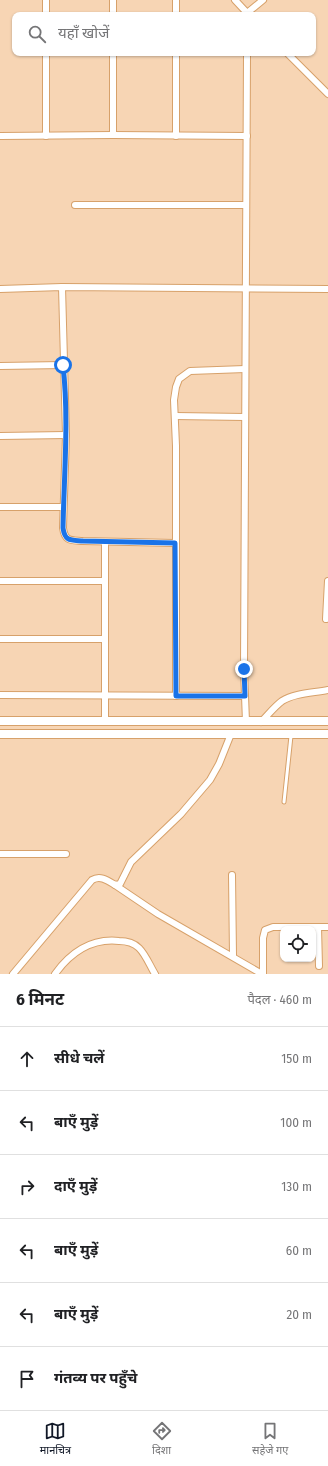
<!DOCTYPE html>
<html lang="hi">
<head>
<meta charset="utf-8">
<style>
  body { margin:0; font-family:"Fira Sans Condensed","Noto Sans Devanagari",sans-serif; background:#f2f2f2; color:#202124 }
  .controls { position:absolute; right:12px; bottom:12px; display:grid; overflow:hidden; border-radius:8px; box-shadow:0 1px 3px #0004 }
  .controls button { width:36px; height:36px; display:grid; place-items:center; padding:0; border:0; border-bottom:1px solid #e0e0e0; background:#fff; color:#202124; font:20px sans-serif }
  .stop { position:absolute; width:12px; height:12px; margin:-9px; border:3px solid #1a73e8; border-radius:50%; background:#fff }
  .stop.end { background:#1a73e8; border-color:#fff; box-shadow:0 1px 4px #0008 }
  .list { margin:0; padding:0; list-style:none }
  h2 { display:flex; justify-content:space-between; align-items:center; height:52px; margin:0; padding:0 16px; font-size:17px }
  h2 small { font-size:13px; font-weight:400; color:#757577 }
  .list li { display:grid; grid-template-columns:26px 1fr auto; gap:12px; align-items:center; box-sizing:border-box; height:64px; padding:0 16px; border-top:1px solid #e0e0e0 }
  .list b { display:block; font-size:15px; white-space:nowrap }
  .list em { font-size:13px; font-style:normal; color:#757577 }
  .icon { flex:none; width:22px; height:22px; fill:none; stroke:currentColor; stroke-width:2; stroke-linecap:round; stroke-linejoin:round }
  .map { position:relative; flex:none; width:328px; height:974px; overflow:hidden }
  .search { position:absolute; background:#fff; box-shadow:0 1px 3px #0004; left:12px; right:12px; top:12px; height:44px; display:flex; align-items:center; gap:10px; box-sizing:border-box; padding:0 14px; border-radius:8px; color:#757577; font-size:15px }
  .sheet { height:436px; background:#fff }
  nav { display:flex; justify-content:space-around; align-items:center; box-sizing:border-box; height:56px; border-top:1px solid #e0e0e0; background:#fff; font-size:11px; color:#757577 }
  nav a { display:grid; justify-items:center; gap:2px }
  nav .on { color:#111827 }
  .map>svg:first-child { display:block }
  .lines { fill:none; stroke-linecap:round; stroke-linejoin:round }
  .service-casing { stroke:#d7a16a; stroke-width:5 }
  .minor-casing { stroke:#d7a16a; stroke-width:8 }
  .tertiary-casing { stroke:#d7a16a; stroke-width:10 }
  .service { stroke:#fff; stroke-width:3 }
  .minor { stroke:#fff; stroke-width:6 }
  .tertiary { stroke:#fff; stroke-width:8 }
  .route { stroke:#1a73e8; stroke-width:5 }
</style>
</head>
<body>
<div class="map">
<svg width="328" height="974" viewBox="0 0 328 974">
  <rect width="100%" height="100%" fill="#f7d5b4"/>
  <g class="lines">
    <g class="service-casing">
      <path id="service" d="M284 802 291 736"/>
    </g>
    <g class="minor-casing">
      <g id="minor">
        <path d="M46 0V15"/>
        <path d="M113 0V15"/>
        <path d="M176 0V15"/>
        <path d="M235 0 249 15"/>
        <path d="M247 13 263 0"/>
        <path d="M46 53V136"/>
        <path d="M113 53V135"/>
        <path d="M176 53V136"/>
        <path d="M287 53 328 94"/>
        <path d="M0 136 113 135 247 136"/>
        <path d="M75 205H246"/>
        <path d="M62 287 66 435 63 528C65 542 71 540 83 541L175 543"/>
        <path d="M0 289 62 287 328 289"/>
        <path d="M0 366 63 365"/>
        <path d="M175 416 245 417"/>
        <path d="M0 436 66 435"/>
        <path d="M0 507H63"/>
        <path d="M105 542V721"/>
        <path d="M0 581H105"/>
        <path d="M326 619 328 581"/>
        <path d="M0 639H105"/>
        <path d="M0 695 245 696"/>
        <path d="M176 696V446L174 400 176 387 179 379 190 371 245 369"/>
        <path d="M246 722 244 669 247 55"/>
        <path d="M261 722C268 715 274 707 282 701 295 693 313 693 328 690"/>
        <path d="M0 854H66"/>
        <path d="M232 875 233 956"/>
        <path d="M115 885 158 914 262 974"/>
        <path d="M318 927 319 966"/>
        <path d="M13 974 92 880C100 875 107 880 115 885L120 884 131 862 181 814 210 780 219 764 231 734"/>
        <path d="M55 974C71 952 91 938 119 941 126 941 134 943 139 948 146 955 150 966 155 974"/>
        <path d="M263 974V938L265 930 273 927H328"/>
      </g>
    </g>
    <g class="tertiary-casing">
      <g id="tertiary">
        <path d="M0 721H328"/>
        <path d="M0 734H328"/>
      </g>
    </g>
    <use href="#service" class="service"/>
    <use href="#minor" class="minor"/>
    <use href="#tertiary" class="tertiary"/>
  </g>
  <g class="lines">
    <path class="route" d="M63 365C69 419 64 474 63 528 65 542 71 540 83 541L175 543 176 696H245L244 669"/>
  </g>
</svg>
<div class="controls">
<button><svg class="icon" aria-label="locate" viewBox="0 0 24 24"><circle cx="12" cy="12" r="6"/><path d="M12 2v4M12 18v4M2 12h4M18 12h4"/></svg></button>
</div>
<div class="stop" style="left:63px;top:365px"></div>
<div class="stop end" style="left:244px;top:669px"></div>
<div class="search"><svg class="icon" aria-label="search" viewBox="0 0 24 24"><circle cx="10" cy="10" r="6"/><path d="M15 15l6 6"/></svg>यहाँ खोजें</div>
</div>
<section class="sheet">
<h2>6 मिनट<small>पैदल · 460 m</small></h2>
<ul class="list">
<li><svg class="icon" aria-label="ahead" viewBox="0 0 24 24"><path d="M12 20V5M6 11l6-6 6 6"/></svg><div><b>सीधे चलें</b></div><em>150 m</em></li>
<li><svg class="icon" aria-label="left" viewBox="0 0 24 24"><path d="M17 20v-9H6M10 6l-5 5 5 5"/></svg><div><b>बाएँ मुड़ें</b></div><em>100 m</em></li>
<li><svg class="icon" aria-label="right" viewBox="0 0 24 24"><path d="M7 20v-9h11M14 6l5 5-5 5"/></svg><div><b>दाएँ मुड़ें</b></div><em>130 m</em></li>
<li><svg class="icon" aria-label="left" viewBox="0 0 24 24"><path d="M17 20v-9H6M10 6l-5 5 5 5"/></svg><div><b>बाएँ मुड़ें</b></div><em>60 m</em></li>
<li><svg class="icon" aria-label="left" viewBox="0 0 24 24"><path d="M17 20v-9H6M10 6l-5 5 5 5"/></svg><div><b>बाएँ मुड़ें</b></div><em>20 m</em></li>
<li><svg class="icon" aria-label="arrive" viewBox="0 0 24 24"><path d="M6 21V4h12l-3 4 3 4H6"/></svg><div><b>गंतव्य पर पहुँचे</b></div></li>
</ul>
</section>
<nav>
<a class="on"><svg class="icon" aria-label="map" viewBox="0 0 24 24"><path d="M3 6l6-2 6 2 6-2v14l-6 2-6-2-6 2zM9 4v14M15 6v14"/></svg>मानचित्र</a>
<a><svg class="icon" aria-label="directions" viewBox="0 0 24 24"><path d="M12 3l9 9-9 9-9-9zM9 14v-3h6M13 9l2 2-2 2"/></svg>दिशा</a>
<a><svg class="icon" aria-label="saved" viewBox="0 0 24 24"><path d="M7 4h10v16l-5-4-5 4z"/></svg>सहेजे गए</a>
</nav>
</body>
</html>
